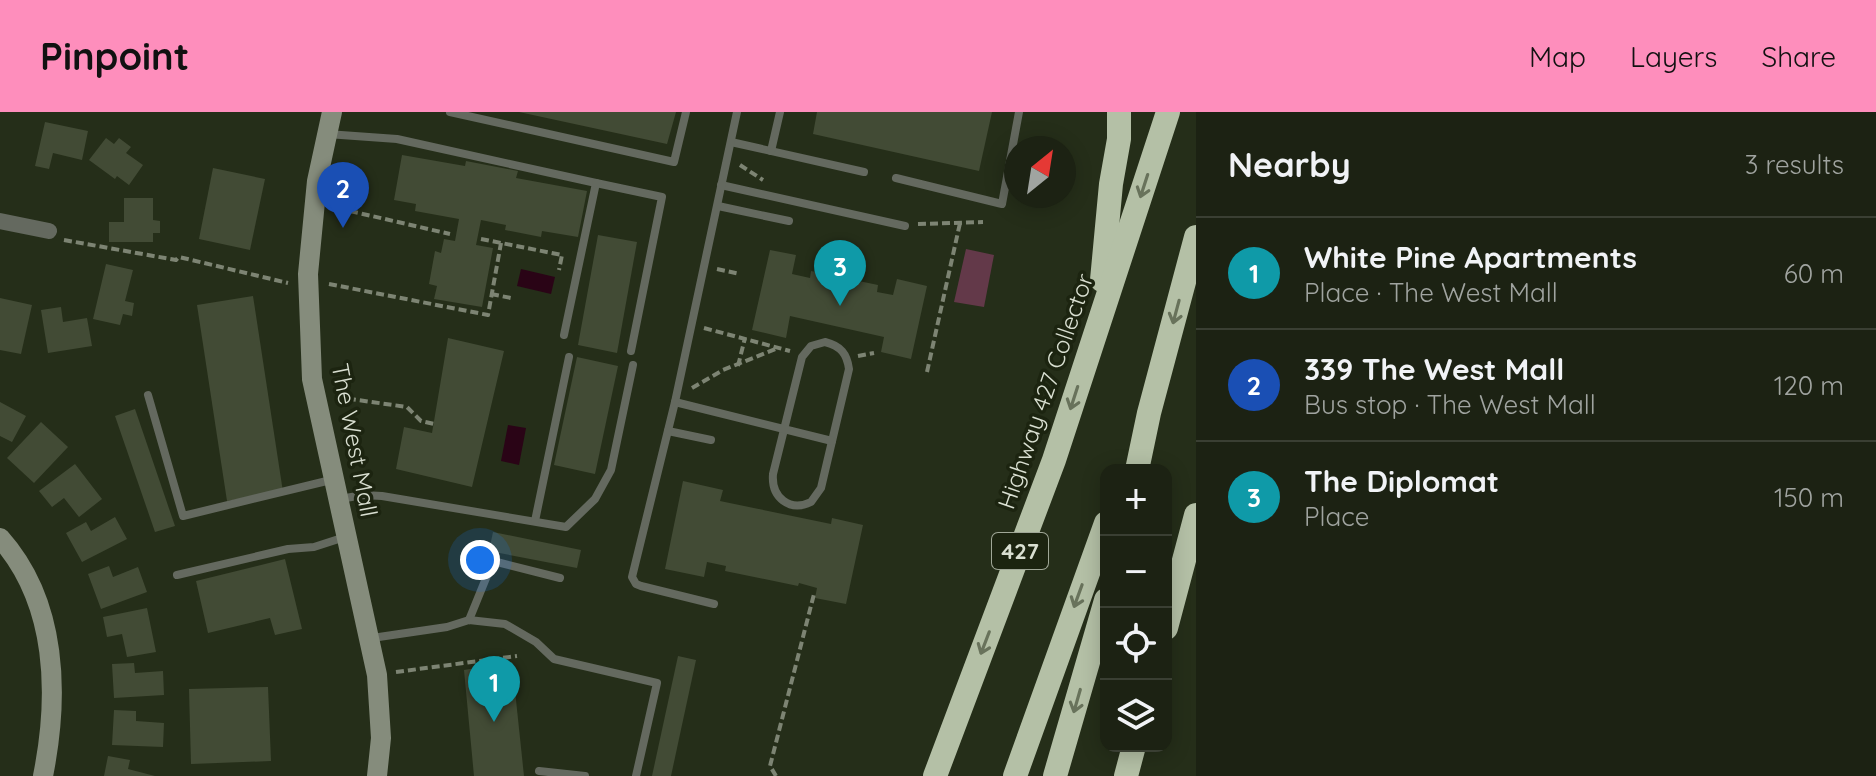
<!DOCTYPE html>
<html lang="en">
<head>
<meta charset="utf-8">
<style>
  body { margin:0; font-family:Quicksand,sans-serif; background:#252a1c; color:#f1f3f6 }
  .controls { position:absolute; right:24px; bottom:24px; display:grid; overflow:hidden; border-radius:16px; box-shadow:0 4px 20px #0003 }
  .controls button { width:72px; height:72px; display:grid; place-items:center; padding:0; border:0; border-bottom:2px solid #3a3f33; background:#1c2213; color:#f1f3f6; font:40px sans-serif }
  .compass { position:absolute; left:1004px; top:24px; width:72px; height:72px; border-radius:50%; background:#1c2213; box-shadow:0 4px 20px #0003; rotate:30deg }
  .you { position:absolute; left:480px; top:448px; width:28px; height:28px; margin:-20px; border:6px solid #fff; border-radius:50%; background:#1a73e8; box-shadow:0 0 0 12px #1a73e833 }
  .badge { display:grid; place-items:center; width:52px; height:52px; border-radius:50%; background:#fe8ebc; color:#fff; font-size:26px; font-weight:700 }
  .pin { position:absolute; translate:-50% -66px; filter:drop-shadow(0 2px 4px #0008) }
  .pin::after { content:''; position:absolute; top:42px; width:28px; height:24px; background:inherit; clip-path:polygon(0 0,100% 0,50% 100%) }
  .list { margin:0; padding:0; list-style:none }
  h2 { display:flex; justify-content:space-between; align-items:center; height:104px; margin:0; padding:0 32px; font-size:34px }
  h2 small { font-size:26px; font-weight:400; color:#a0a4a0 }
  .list li { display:grid; grid-template-columns:52px 1fr auto; gap:24px; align-items:center; box-sizing:border-box; height:112px; padding:0 32px; border-top:2px solid #3a3f33 }
  .list b { display:block; font-size:30px; white-space:nowrap }
  .list p { margin:0; font-size:26px; white-space:nowrap; color:#a0a4a0 }
  .list em { font-size:26px; font-style:normal; color:#a0a4a0 }
  .icon { flex:none; width:44px; height:44px; fill:none; stroke:currentColor; stroke-width:2; stroke-linecap:round; stroke-linejoin:round }
  .map { position:relative; flex:none; width:1196px; height:664px; overflow:hidden }
  header { display:flex; align-items:center; gap:48px; box-sizing:border-box; height:112px; padding:0 40px; background:#fe8ebc; color:#111 }
  header strong { font-size:38px }
  nav { display:flex; gap:44px; margin-inline-start:auto; font-size:28px }
  main { display:flex }
  aside { flex:1; background:#1c2213 }
  .map>svg:first-child { display:block }
  .green { fill:#633949 }
  .water { fill:#2a0416 }
  .building { fill:#424b35 }
  .lines { fill:none; stroke-linecap:round; stroke-linejoin:round }
  .path { stroke:#7d8473; stroke-width:4; stroke-dasharray:8 4; stroke-linecap:butt }
  .lane { stroke:#64695f; stroke-width:8 }
  .street { stroke:#64695f; stroke-width:16 }
  .secondary { stroke:#858c7c; stroke-width:20 }
  .highway { stroke:#b4c0a6; stroke-width:24 }
  .oneway { stroke:#68725b }
  .labels { text-anchor:middle; dominant-baseline:central; stroke-width:7; stroke-linejoin:round; paint-order:stroke }
  .shield { fill:#1c2410; stroke:#a0a797; stroke-width:2 }
  .shield-label { font-size:22px; font-weight:bold; fill:#d9dfd1 }
  .street-label { font-size:24px; fill:#d9dfd1; stroke:#1c2410 }
</style>
</head>
<body>
<header>
<strong>Pinpoint</strong>
<nav><a>Map</a><a>Layers</a><a>Share</a></nav>
</header>
<main>
<div class="map">
<svg width="1196" height="664" viewBox="0 0 1196 664">
  <rect width="100%" height="100%" fill="#252e19"/>
  <path class="green" d="M966 137 994 143 984 195 954 190Z"/>
  <g class="water">
    <path d="M521 157 555 165 551 182 517 174Z"/>
    <path d="M508 313 526 316 519 353 501 349Z"/>
  </g>
  <g class="building">
    <path d="M519 0H676L667 32Z"/>
    <path d="M817 0H992L979 59 813 22Z"/>
    <path d="M45 10 88 19 82 48 53 41 49 57 35 54Z"/>
    <path d="M106 26 114 32 119 26 131 35 126 41 143 53 129 73 117 64 115 67 89 48Z"/>
    <path d="M402 43 465 54 466 49 518 59 516 66 587 79 578 125 542 119 541 125 505 118 506 113 481 108 476 133 493 136 482 195 434 187 437 174 429 172 435 139 441 141 444 127 455 129 459 107 415 99 416 92 394 88Z"/>
    <path d="M213 56 265 67 250 138 199 127Z"/>
    <path d="M124 86H153V108L160 109V121H153V130H109V110H124Z"/>
    <path d="M598 123 637 130 617 241 578 233Z"/>
    <path d="M770 138 796 143 792 162 810 166 811 159 878 173 877 180 893 183 897 167 927 174 911 247 881 240 884 225 790 204 786 226 752 218Z"/>
    <path d="M106 152 133 158 125 189 134 191 132 204 123 202 120 213 93 207Z"/>
    <path d="M253 184 283 380 227 389 197 193Z"/>
    <path d="M0 186 32 193 21 242 0 238Z"/>
    <path d="M61 195 63 210 87 206 92 234 48 241 41 198Z"/>
    <path d="M448 226 504 239 472 375 396 357 404 315 432 321Z"/>
    <path d="M577 245 618 254 595 362 554 353Z"/>
    <path d="M0 290 26 304 12 330 0 324Z"/>
    <path d="M135 297 175 414 155 420 115 304Z"/>
    <path d="M41 310 68 335 34 371 7 346Z"/>
    <path d="M75 352 102 387 79 405 64 386 52 395 39 379Z"/>
    <path d="M683 369 723 378 720 389 831 412 832 406 863 413 846 492 815 486 817 476 799 471 798 474 725 459 726 454 707 450 704 465 665 457Z"/>
    <path d="M115 405 127 427 82 450 66 421 86 410 91 419Z"/>
    <path d="M493 420 581 438 577 456 489 439Z"/>
    <path d="M285 447 302 517 275 523 270 506 208 521 196 469Z"/>
    <path d="M109 454 113 465 138 455 147 480 101 497 88 462Z"/>
    <path d="M147 496 156 540 127 545 122 522 107 525 103 505Z"/>
    <path d="M678 544 696 548 671 664H652Z"/>
    <path d="M512 550 524 664H474L464 558Z"/>
    <path d="M134 551 135 561 163 559 164 583 114 586 112 552Z"/>
    <path d="M268 575 271 649 191 652 189 577Z"/>
    <path d="M114 598 136 599V609L164 611 163 635 112 633Z"/>
    <path d="M108 644 130 648 128 657 155 664H104Z"/>
  </g>
  <g class="lines">
    <g class="path">
      <path d="M740 53 763 68"/>
      <path d="M350 99 450 122"/>
      <path d="M918 112 983 110"/>
      <path d="M481 127 562 143 559 158"/>
      <path d="M64 128 176 148 179 145 288 171"/>
      <path d="M717 157 740 162"/>
      <path d="M329 172 488 203 501 131"/>
      <path d="M491 182 511 186"/>
      <path d="M704 216 790 239"/>
      <path d="M858 244 874 241"/>
      <path d="M738 254 745 226"/>
      <path d="M927 260 960 111"/>
      <path d="M692 276 723 258 778 236"/>
      <path d="M336 285 407 295 421 309 434 312"/>
      <path d="M396 560 517 544"/>
      <path d="M776 664 770 654 814 482"/>
    </g>
    <g class="lane">
      <path d="M450 0 674 50 686 0"/>
      <path d="M327 22 397 27 596 71 564 223"/>
      <path d="M731 30 864 60"/>
      <path d="M771 39 780 0"/>
      <path d="M896 66 1002 92 1019 0"/>
      <path d="M596 71 662 85 631 239"/>
      <path d="M721 73 905 114"/>
      <path d="M718 94 789 109"/>
      <path d="M825 230C841 234 847 242 849 257L821 376 811 390C790 400 771 386 773 362L802 245 811 234Z"/>
      <path d="M148 283 183 404 335 367"/>
      <path d="M675 290 832 329"/>
      <path d="M668 319 711 328"/>
      <path d="M340 387 363 383 382 384 566 415 595 387 611 358 633 253"/>
      <path d="M535 409 569 245"/>
      <path d="M177 463 288 437 314 435 348 424"/>
      <path d="M714 492 641 474 636 472 632 465 675 290 737 0"/>
      <path d="M469 508 493 449 560 466"/>
      <path d="M372 526 447 515 469 508 505 512 536 530 554 547 657 571 636 664"/>
      <path d="M539 659 585 664"/>
    </g>
    <path class="street" d="M0 109 49 119"/>
    <g class="secondary">
      <path d="M332 0 317 69 308 162 312 267 377 563 381 626 377 664"/>
      <path d="M0 426C58 491 59 584 43 664"/>
    </g>
    <g class="highway">
      <path d="M1102 168 1111 72 1119 27V0"/>
      <path d="M1137 358 1149 301 1196 125"/>
      <path d="M1166 516 1196 403"/>
      <path d="M935 664 1054 348 1168 0"/>
      <path d="M1015 664 1106 411"/>
      <path d="M1055 664 1106 488"/>
      <path d="M1126 664 1134 634"/>
    </g>
  </g>
  <defs><path id="oneway-shaft" d="M-6 0H5M1.5-3L5.5 0L1.5 3" fill="none" stroke-width="1.6" stroke-linecap="round" stroke-linejoin="round" transform="scale(2)"/></defs>
  <g class="oneway">
    <use href="#oneway-shaft" transform="translate(1144 74) rotate(108)"/>
    <use href="#oneway-shaft" transform="translate(1176 200) rotate(105)"/>
    <use href="#oneway-shaft" transform="translate(1074 286) rotate(108)"/>
    <use href="#oneway-shaft" transform="translate(1078 484) rotate(110)"/>
    <use href="#oneway-shaft" transform="translate(985 531) rotate(111)"/>
    <use href="#oneway-shaft" transform="translate(1077 589) rotate(106)"/>
  </g>
  <g class="labels">
    <rect class="shield" x="992" y="421" width="56" height="36" rx="6"/>
    <g class="shield-label">
      <text x="1020" y="439">427</text>
    </g>
    <g class="street-label">
      <text transform="translate(1045 279) rotate(-71)">Highway 427 Collector</text>
      <text transform="translate(355 328) rotate(79)">The West Mall</text>
    </g>
  </g>
</svg>
<div class="controls">
<button>+</button>
<button>−</button>
<button><svg class="icon" aria-label="locate" viewBox="0 0 24 24"><circle cx="12" cy="12" r="6"/><path d="M12 2v4M12 18v4M2 12h4M18 12h4"/></svg></button>
<button><svg class="icon" aria-label="layers" viewBox="0 0 24 24"><path d="M12 4l9 5-9 5-9-5zM3 14l9 5 9-5"/></svg></button>
</div>
<svg class="compass" viewBox="-18 -18 36 36"><path d="M0-13l5 13h-10z" fill="#e53935"/><path d="M0 13l5-13h-10z" fill="#a0a4a0"/></svg>
<div class="you"></div>
<div class="pin badge" style="left:494px;top:610px;background:#0f9aa8">1</div>
<div class="pin badge" style="left:343px;top:116px;background:#1a4fb4">2</div>
<div class="pin badge" style="left:840px;top:194px;background:#0f9aa8">3</div>
</div>
<aside>
<h2>Nearby<small>3 results</small></h2>
<ul class="list">
<li><span class="badge" style="background:#0f9aa8">1</span><div><b>White Pine Apartments</b><p>Place · The West Mall</p></div><em>60 m</em></li>
<li><span class="badge" style="background:#1a4fb4">2</span><div><b>339 The West Mall</b><p>Bus stop · The West Mall</p></div><em>120 m</em></li>
<li><span class="badge" style="background:#0f9aa8">3</span><div><b>The Diplomat</b><p>Place</p></div><em>150 m</em></li>
</ul>
</aside>
</main>
</body>
</html>
